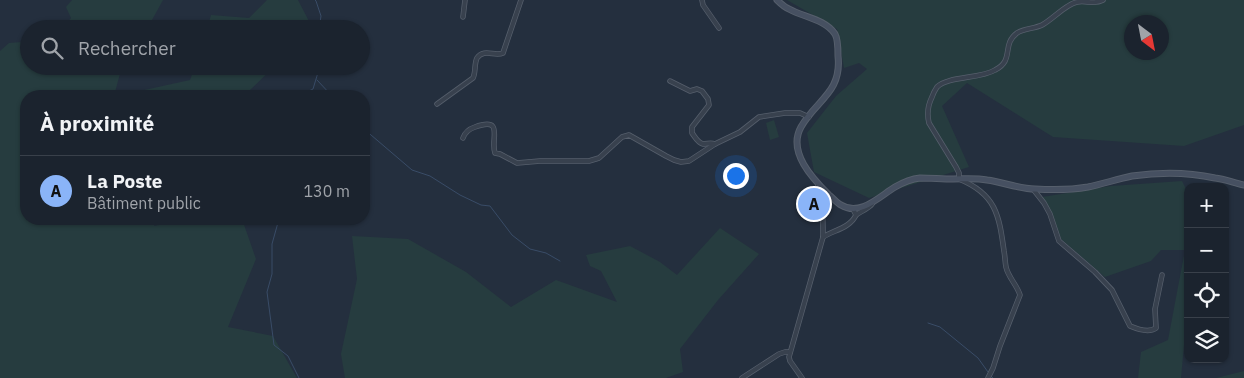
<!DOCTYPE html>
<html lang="fr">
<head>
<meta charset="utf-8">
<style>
  body { margin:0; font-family:"IBM Plex Sans",sans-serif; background:#242b36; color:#f1f3f6 }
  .controls { position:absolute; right:15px; bottom:15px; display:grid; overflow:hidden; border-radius:10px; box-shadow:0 1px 4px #0004 }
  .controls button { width:45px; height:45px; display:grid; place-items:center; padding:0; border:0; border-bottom:1px solid #39404a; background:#1b232e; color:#f1f3f6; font:25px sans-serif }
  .compass { position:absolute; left:1124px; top:15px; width:45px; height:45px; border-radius:50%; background:#1b232e; box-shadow:0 1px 4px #0004; rotate:148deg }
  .you { position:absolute; left:735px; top:175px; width:18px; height:18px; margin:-12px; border:4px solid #fff; border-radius:50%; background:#1a73e8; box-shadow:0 0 0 8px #1a73e833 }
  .badge { display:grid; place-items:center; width:32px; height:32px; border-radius:50%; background:#8ab4f8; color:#111; font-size:16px; font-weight:700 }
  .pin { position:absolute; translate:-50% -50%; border:2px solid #fff; box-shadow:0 1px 5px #0006 }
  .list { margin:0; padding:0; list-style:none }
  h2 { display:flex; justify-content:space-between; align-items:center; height:65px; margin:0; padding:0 20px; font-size:21px }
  h2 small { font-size:16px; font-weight:400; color:#a0a4aa }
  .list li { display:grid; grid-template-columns:32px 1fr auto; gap:15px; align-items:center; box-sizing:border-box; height:70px; padding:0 20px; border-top:1px solid #39404a }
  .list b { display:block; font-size:19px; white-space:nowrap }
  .list p { margin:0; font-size:16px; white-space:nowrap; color:#a0a4aa }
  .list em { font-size:16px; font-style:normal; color:#a0a4aa }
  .icon { flex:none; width:28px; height:28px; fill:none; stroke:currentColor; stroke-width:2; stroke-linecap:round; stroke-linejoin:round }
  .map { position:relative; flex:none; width:1244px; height:378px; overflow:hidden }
  .search { position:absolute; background:#1b232e; box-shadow:0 1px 4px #0004; left:20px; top:20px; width:350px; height:55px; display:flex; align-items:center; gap:12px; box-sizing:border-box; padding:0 18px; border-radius:28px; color:#a0a4aa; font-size:19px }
  .panel { position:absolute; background:#1b232e; box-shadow:0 1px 4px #0004; left:20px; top:90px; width:350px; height:135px; border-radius:20px }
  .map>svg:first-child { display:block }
  .green { fill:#263c3f; fill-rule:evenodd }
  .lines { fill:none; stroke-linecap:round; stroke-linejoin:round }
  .stream { stroke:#394c67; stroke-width:1 }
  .street-casing { stroke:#565f6c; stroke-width:5.5 }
  .secondary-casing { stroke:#565f6c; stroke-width:7 }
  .street { stroke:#38414e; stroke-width:4 }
  .secondary { stroke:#465061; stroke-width:5 }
</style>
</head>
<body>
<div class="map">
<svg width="1244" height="378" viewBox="0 0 1244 378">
  <rect width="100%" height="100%" fill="#242f3e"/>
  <g class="green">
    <path d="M72 0H163L147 29H62L71 18 66 7Z"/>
    <path d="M267 0H298L313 29H207L211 15 249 18Z"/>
    <path d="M787 0H1244V125L1184 146 1053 137 967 83 942 106 969 167 869 198 814 172 807 133 836 96 867 69 859 63 844 68 837 29ZM1132 22H1162V52H1132Z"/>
    <path d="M22 42 29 43V66H122L114 96H26V219H156L154 226 188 219H242L256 259 228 327 273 336 297 378H0V51L9 43Z"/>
    <path d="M195 66H275L250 90 251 96H117L190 80Z"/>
    <path d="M774 120 779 137 770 140 766 123Z"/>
    <path d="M1182 181 1188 193V302L1181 378H1138L1141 352 1168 340 1185 250H1161L1151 261 1105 277 1061 239 1051 211 1042 197 1111 186Z"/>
    <path d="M720 228 759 254 718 300 680 349 683 372 666 378H345L341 354 357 279 352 236 408 239 466 272 511 307 556 280 617 302 601 271 590 266 586 255 630 246 660 262 677 275Z"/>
    <path d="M1244 371V378H1216Z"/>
  </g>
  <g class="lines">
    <g class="stream">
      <path d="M315 0 316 1 321 16 319 29"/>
      <path d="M317 80 332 96"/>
      <path d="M304 96 309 91 313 89 320 66"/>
      <path d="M364 129 412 170 430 176 460 195 481 205 490 206 512 235 530 249 546 253 560 261"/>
      <path d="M279 219 272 244V274L267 292 274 345 288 356 299 378"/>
      <path d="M928 323 940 327 978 358 988 372"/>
      <path d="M991 376 993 378"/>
    </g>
    <g class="street-casing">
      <g id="street">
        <path d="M702 0 703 5 719 28"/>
        <path d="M463 17 465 0"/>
        <path d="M670 81 690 91 697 89 702 91 708 99 709 105 692 127V133C695 137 698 143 703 144 708 144 710 142 715 144"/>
        <path d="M437 104 473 78C476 72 474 64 477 58 484 48 495 57 503 53L521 0"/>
        <path d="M463 138C465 132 469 129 475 127 505 116 490 140 495 153L500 154 517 163 540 161H589L599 158 622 137 629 135 666 156 674 160 681 162 689 161 715 144 740 132 759 117 785 113H800L809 117"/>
        <path d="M1033 189 1044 203 1050 214 1059 241 1095 272 1112 290 1130 326C1137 329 1149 333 1156 328L1155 309 1162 275"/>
        <path d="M856 215C860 212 869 208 872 204"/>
        <path d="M823 237C834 230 850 228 856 215L853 209"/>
        <path d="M742 378 779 354 785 352H790"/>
        <path d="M802 378 790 361 789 357 823 237C823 219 823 202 818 185"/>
        <path d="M988 378 993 368 1000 346 1020 295C1017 285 1008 277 1006 267 1005 262 1005 256 1004 251 999 215 996 194 959 179V173L956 167 929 123C927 115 928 105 932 97 933 94 935 90 937 87 948 76 980 79 995 70 1015 60 1001 45 1017 33 1025 28 1034 29 1042 25 1053 19 1066 4 1077 2 1086 0 1094 5 1103 0"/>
      </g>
    </g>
    <g class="secondary-casing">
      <path id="secondary" d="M777 0C780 3 784 7 789 9 803 17 825 19 835 34 838 39 838 49 838 56 842 93 816 100 801 127 787 152 813 179 829 195 833 198 837 203 841 205 860 217 880 196 895 187 902 183 911 179 920 178 931 178 942 179 953 179 965 179 976 178 987 180 1003 182 1019 189 1035 189 1053 190 1071 190 1088 187 1103 184 1117 179 1132 176 1159 172 1188 172 1215 178 1225 179 1234 183 1244 185"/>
    </g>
    <use href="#street" class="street"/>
    <use href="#secondary" class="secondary"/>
  </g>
</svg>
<div class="controls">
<button>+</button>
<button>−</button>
<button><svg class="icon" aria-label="locate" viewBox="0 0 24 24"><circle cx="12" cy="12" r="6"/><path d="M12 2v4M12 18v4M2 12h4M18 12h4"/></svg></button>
<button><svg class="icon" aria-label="layers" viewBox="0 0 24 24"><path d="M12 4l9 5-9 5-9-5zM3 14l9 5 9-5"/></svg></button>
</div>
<svg class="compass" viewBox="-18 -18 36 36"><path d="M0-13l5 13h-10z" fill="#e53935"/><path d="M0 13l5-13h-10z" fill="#a0a4aa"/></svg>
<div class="you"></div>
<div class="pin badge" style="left:814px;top:204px">A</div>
<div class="search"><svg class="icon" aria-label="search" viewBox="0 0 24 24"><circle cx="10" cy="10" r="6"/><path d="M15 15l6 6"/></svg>Rechercher</div>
<section class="panel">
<h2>À proximité<small></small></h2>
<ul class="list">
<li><span class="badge">A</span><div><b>La Poste</b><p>Bâtiment public</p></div><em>130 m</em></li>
</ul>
</section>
</div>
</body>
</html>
